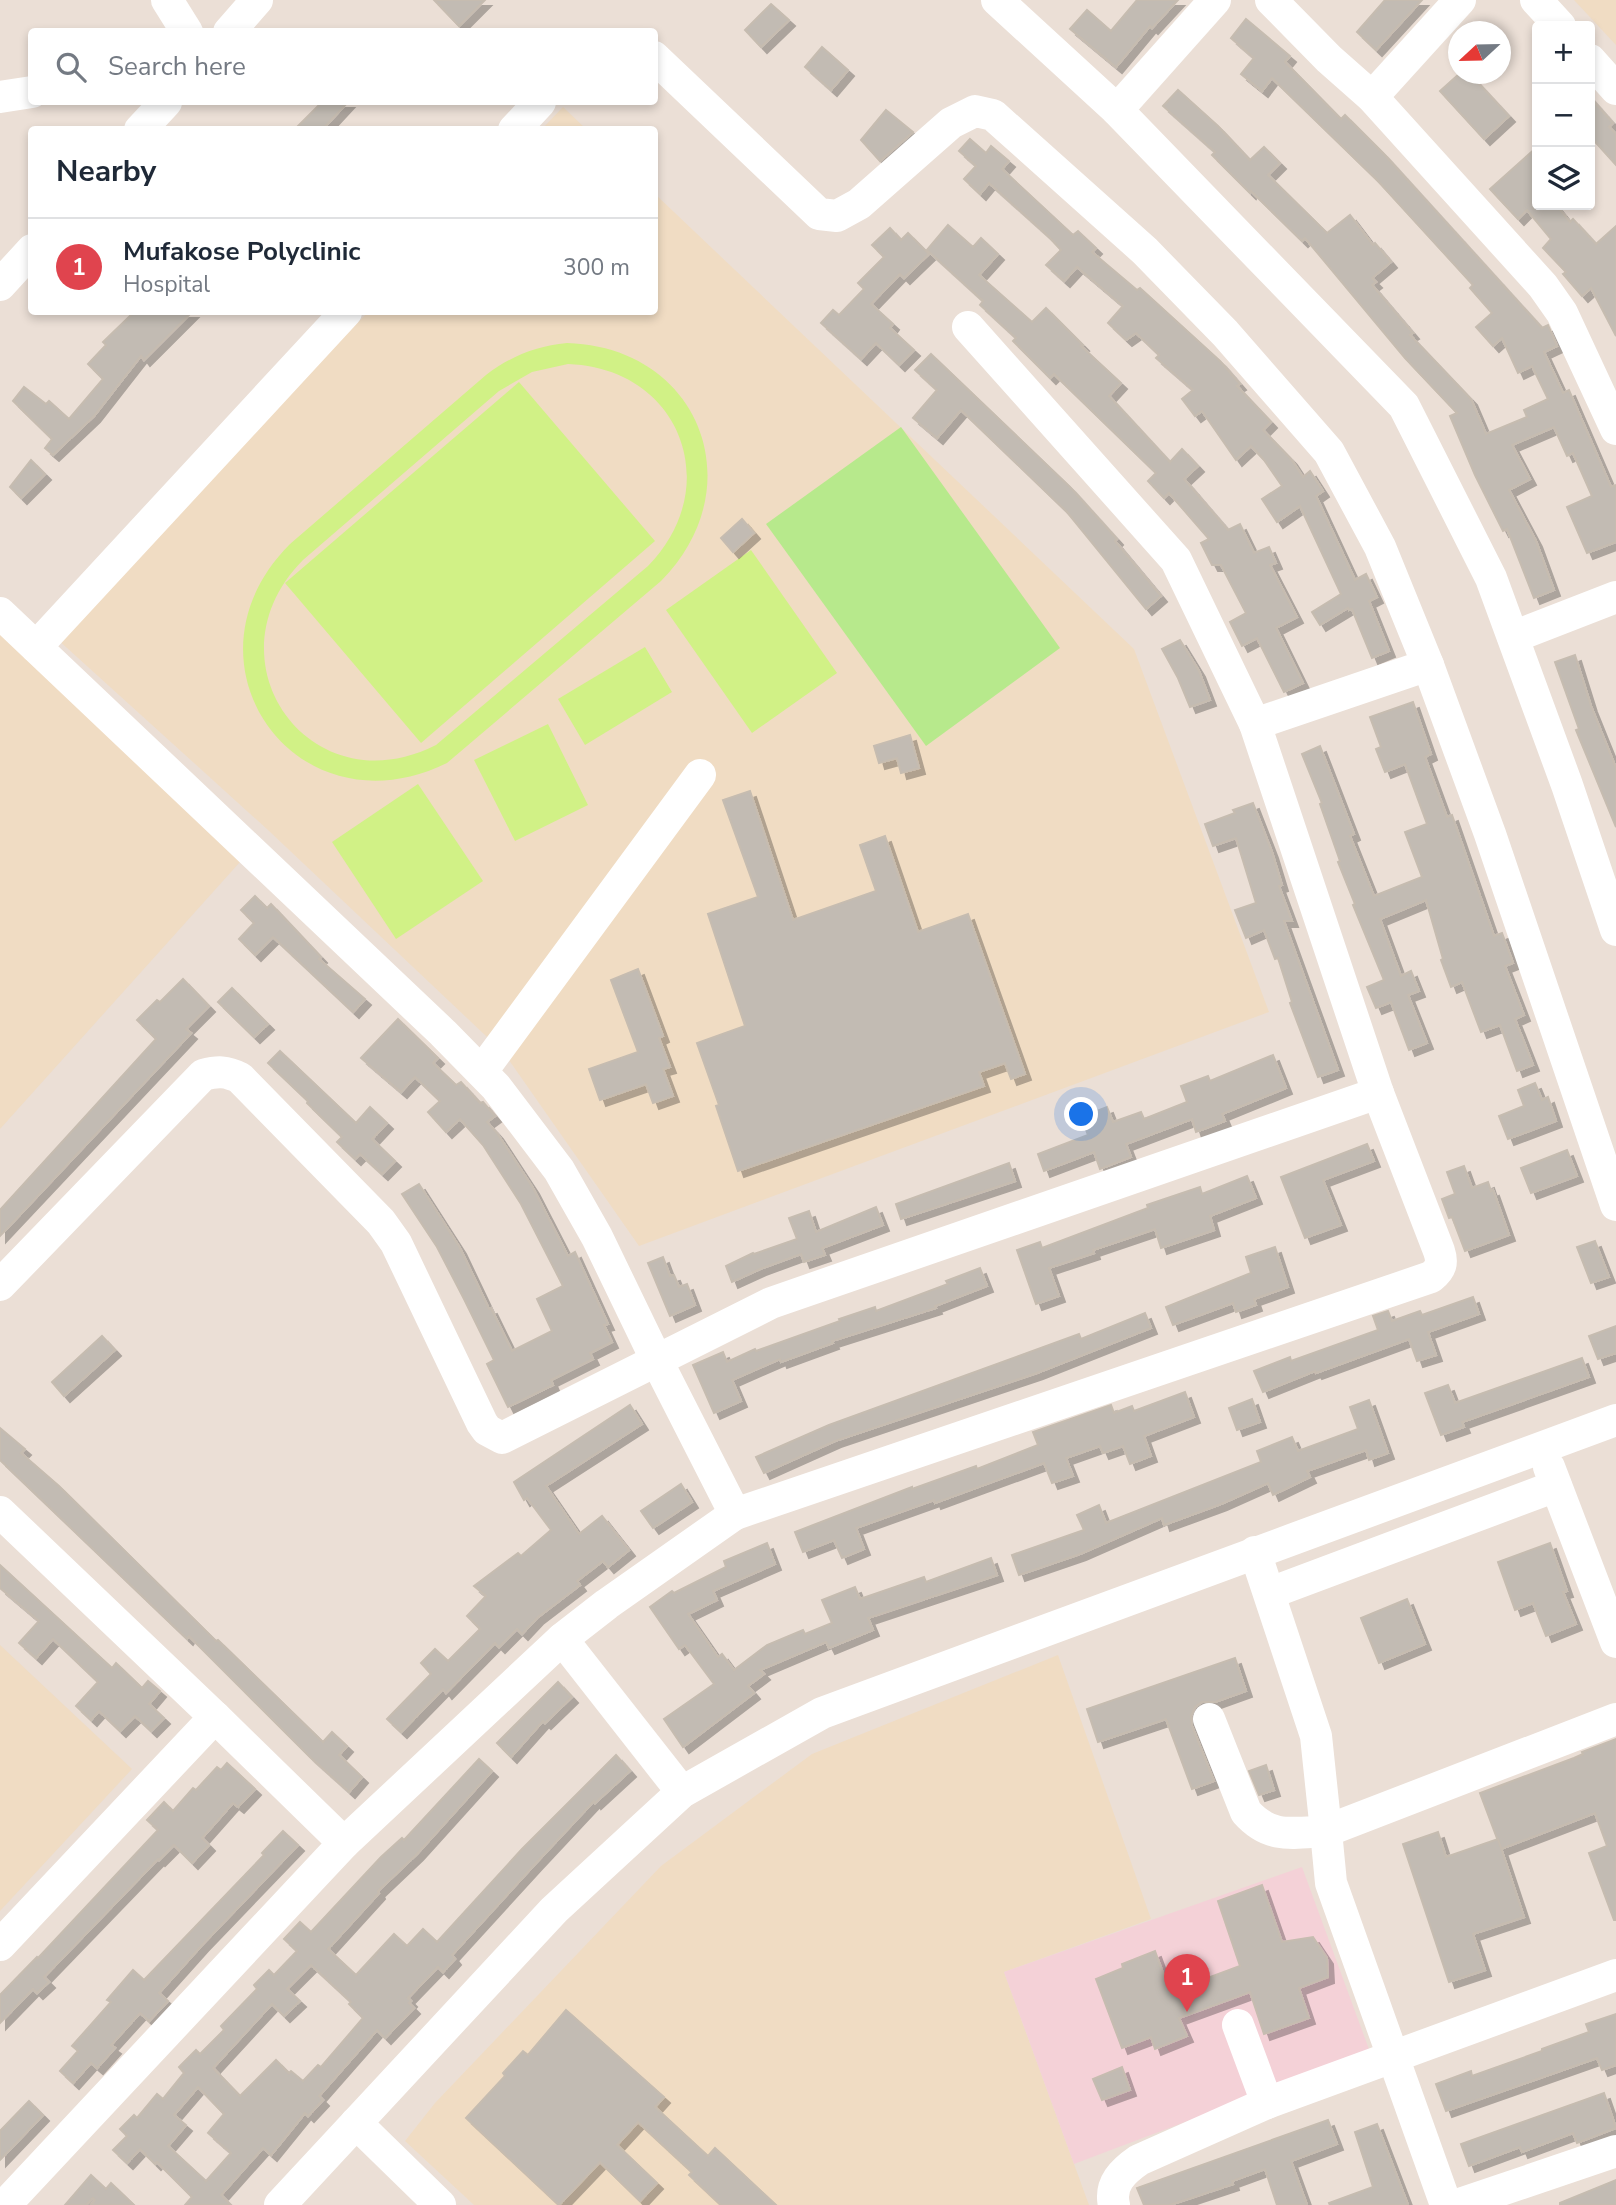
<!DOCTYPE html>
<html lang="en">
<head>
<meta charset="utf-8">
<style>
  body { margin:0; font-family:"Nunito Sans",sans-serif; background:#f6f6f7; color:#1f2937 }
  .controls { position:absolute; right:21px; top:21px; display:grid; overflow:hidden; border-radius:7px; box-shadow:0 4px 10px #0003 }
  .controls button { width:63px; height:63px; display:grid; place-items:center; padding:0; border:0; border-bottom:2px solid #e0e1e3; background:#fff; color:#1f2937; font:35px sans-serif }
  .compass { position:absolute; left:1448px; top:21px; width:63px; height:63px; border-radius:50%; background:#fff; box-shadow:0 4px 10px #0003; rotate:248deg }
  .you { position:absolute; left:1082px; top:1115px; width:24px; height:24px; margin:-18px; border:5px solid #fff; border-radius:50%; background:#1a73e8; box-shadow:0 0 0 10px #1a73e833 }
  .badge { display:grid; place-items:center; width:46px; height:46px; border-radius:50%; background:#b45309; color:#fff; font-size:23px; font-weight:700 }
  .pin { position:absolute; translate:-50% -58px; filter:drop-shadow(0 2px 4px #0008) }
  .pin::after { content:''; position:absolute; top:37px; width:24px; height:21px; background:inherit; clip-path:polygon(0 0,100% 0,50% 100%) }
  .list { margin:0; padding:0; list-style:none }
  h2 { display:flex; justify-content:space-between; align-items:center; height:91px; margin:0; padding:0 28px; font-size:30px }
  h2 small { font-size:23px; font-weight:400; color:#747a83 }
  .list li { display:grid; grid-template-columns:46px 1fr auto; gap:21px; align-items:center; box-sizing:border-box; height:98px; padding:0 28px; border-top:2px solid #e0e1e3 }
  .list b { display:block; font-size:26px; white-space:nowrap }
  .list p { margin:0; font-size:23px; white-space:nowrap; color:#747a83 }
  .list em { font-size:23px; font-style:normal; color:#747a83 }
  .icon { flex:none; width:38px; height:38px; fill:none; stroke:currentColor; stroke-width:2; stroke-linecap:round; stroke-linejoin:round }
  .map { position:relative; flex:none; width:1616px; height:2205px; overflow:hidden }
  .search { position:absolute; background:#fff; box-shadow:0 4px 10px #0003; left:28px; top:28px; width:630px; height:77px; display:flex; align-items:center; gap:18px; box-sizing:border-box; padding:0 24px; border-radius:7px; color:#747a83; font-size:26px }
  .panel { position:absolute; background:#fff; box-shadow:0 4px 10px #0003; left:28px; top:126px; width:630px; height:189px; border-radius:7px }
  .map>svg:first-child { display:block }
  .education { fill:#f0dcc3 }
  .medical { fill:#f4d1d7 }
  .green { fill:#b7e98c }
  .pitch { fill:#d1f186; fill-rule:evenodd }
  .building { fill:#c2bbb3; stroke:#c6bcb0; stroke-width:2; fill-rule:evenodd; filter:url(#shadow) }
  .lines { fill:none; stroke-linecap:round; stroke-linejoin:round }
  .minor { stroke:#fff; stroke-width:32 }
</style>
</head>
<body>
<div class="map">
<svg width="1616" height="2205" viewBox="0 0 1616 2205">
  <defs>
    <filter id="shadow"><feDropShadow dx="6" dy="6" stdDeviation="0" flood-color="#0004"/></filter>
  </defs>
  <rect width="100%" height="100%" fill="#ebdfd6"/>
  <g class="education">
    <path d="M1574 0H1616V45Z"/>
    <path d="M563 107 586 129H542Z"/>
    <path d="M655 194 1134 649 1269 1012 639 1246 504 1053 268 830 56 638 368 312H654Z"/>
    <path d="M0 626 240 862 0 1129Z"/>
    <path d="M0 1645 132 1769 0 1911Z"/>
    <path d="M1058 1655 1151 1919 1004 1972 1089 2205H474L405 2141 435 2103 661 1866 812 1754Z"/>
  </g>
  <path class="medical" d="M1302 1867 1370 2052 1074 2164 1004 1972Z"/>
  <path class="green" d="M901 427 1060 648 926 746 766 524Z"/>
  <g class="pitch">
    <path d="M567 343C700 347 754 487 661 581L447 763C296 837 172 662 290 544L486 375C511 356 536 346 567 343ZM568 364C680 368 726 486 648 566L436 745C310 809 204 660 303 560L499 391 532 372Z"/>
    <path d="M519 382 655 541 421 743 285 583Z"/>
    <path d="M751 550 837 673 752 733 666 610Z"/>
    <path d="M645 647 672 692 585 745 558 699Z"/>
    <path d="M548 724 588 805 515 841 474 760Z"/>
    <path d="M418 784 483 881 396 939 332 842Z"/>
  </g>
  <g class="building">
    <path d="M434 0H485L459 26Z"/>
    <path d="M1137 0H1178L1152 28 1150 26 1116 67 1070 29 1087 10 1111 31Z"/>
    <path d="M1385 0H1422L1376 50 1357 32Z"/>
    <path d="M771 4 789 20 761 47 745 30Z"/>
    <path d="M1246 19 1290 56 1285 62 1341 119 1345 115 1383 153 1542 328 1548 325 1557 346 1544 352 1563 393 1569 390 1611 487 1616 485V542L1587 553 1567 507 1592 496 1573 453 1567 456 1554 427 1512 445 1530 479 1509 490 1536 541 1554 590 1534 598 1507 529 1503 531 1475 475 1450 416 1457 413 1405 358 1305 238 1302 241 1251 191 1250 193 1212 155 1215 152 1163 106 1178 90 1218 126 1250 160 1264 147 1280 163 1268 175 1327 233 1350 215 1373 245 1375 243 1391 262 1372 278 1376 282 1372 285 1413 333 1410 335 1471 399 1486 434 1527 417 1524 410 1548 399 1532 366 1518 373 1502 338 1493 346 1476 327 1492 313 1470 288 1473 285 1377 180 1272 78 1262 91 1241 74 1254 58 1231 38Z"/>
    <path d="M822 47 848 70 831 90 805 67Z"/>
    <path d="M1459 74H1470L1509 116 1484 139 1440 91Z"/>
    <path d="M1590 97 1613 123 1609 127 1616 134V165L1590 136Z"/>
    <path d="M322 102H348L322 130H294Z"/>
    <path d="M886 110 913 132 880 161 861 140Z"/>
    <path d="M970 139 986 153 991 146 1009 161 1002 169 1073 235 1078 231 1096 248 1092 252 1137 290 1140 288 1220 361 1240 384 1237 386 1271 422 1263 430 1291 459 1303 477 1310 471 1323 491 1316 496 1355 580 1366 574 1377 597 1369 601 1389 651 1372 658 1352 609 1349 610 1348 608 1320 625 1312 612 1341 594 1300 506 1277 522 1262 499 1282 486 1264 460 1251 446 1236 460 1202 411 1195 416 1182 399 1193 390 1156 358 1159 355 1136 333 1126 340 1108 323 1123 306 1077 267 1064 281 1046 265 1061 250 1048 236 989 183 980 194 964 179 976 166 959 151Z"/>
    <path d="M1537 147V205H1556L1570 222 1573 219 1596 244 1616 226V336L1591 288 1582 296 1563 274 1566 272 1543 248 1551 239 1527 210 1518 219 1490 189Z"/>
    <path d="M948 225 973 247 981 238 998 254 979 275 1032 322 1046 308 1083 345 1081 346 1121 383 1109 396 1170 462 1182 449 1198 466 1184 479 1228 530 1240 524 1254 553 1269 547 1276 563 1270 565 1297 617 1276 628 1303 683 1284 692 1257 638 1242 646 1230 622 1246 613 1221 565H1212L1201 543 1209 539 1169 493 1164 498 1148 481 1156 473 1054 374 1050 378 1013 341 1016 338 980 305 983 301 927 250Z"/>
    <path d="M890 228 901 240 908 233 929 254 904 278 900 274 871 304 893 324 890 328 914 350 899 365 876 343 861 359 821 323 833 310 839 315 864 289 858 283 884 257 872 245Z"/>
    <path d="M134 312H192L144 360 141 356 94 416 53 455 45 448 52 439 13 401 24 387 46 404 49 401 69 419 103 379 88 364 106 345 103 342Z"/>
    <path d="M931 354 1070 487 1117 539 1115 541 1161 596 1146 609 1067 512 961 410 937 438 913 418 937 390 915 370Z"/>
    <path d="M31 460 45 474 21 498 10 487Z"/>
    <path d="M742 519 754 533 733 552 721 538Z"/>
    <path d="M1180 640 1199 671 1210 700 1190 707 1178 678 1162 649Z"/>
    <path d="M1575 655 1591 706 1616 768V827L1576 730 1579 729 1555 662Z"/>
    <path d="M1413 702 1431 754 1425 757 1447 817 1452 815 1494 936 1502 933 1513 963 1505 966 1524 1015 1515 1019 1533 1065 1517 1071 1500 1025 1481 1032 1462 982 1451 987 1441 960 1443 959 1426 900 1380 919 1401 976 1411 971 1419 991 1408 995 1427 1043 1409 1050 1391 1002 1376 1008 1367 987 1384 980 1353 905 1355 904 1338 862 1340 861 1320 804 1322 803 1302 754 1320 746 1354 834 1350 836 1374 896 1422 877 1405 832 1427 824 1405 764 1385 772 1376 749 1381 747 1370 717Z"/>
    <path d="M910 735 919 768 901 773 897 758 879 763 874 746Z"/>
    <path d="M750 791 793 920 876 891 860 845 885 836 918 932 968 914 1025 1074 1011 1079 1005 1063 979 1072 984 1086 738 1171 716 1106 719 1105 697 1043 745 1026 708 914 758 897 723 800Z"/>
    <path d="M1253 803 1272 852 1282 885 1279 886 1292 921H1284L1338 1070 1318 1077 1290 1003 1292 1002 1278 958 1275 959 1264 930 1246 938 1235 910 1256 903 1236 838 1213 846 1205 824 1235 813 1233 810Z"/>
    <path d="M255 896 267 908 271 904 321 957 319 959 365 999 353 1012 273 937 255 955 239 939 254 923 241 910Z"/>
    <path d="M638 969 663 1036 659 1038 670 1067 663 1069 673 1096 653 1103 646 1084 600 1100 589 1069 638 1052 611 980Z"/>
    <path d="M183 979 209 1006 186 1029 191 1033 0 1236V1210L156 1039 137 1020 157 1000 160 1002Z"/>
    <path d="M232 988 268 1024 254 1037 218 1002Z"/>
    <path d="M398 1019 438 1058 433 1063 456 1085 461 1082 480 1103 483 1102 495 1116 487 1122 497 1133 533 1188 568 1256 575 1252 608 1324 604 1325 612 1342 590 1353 593 1359 551 1380 553 1385 508 1407 487 1364 494 1360 464 1299 437 1247 402 1194 419 1184 460 1248 489 1309 491 1308 512 1351 552 1331 537 1299 563 1286 521 1204 483 1145 460 1119 446 1132 428 1112 440 1101 415 1077 401 1092 361 1058Z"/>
    <path d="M280 1051 356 1123 370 1107 387 1123 372 1139 395 1161 382 1174 360 1154 355 1159 337 1142 342 1137 307 1103 308 1101 268 1063Z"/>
    <path d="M1273 1055 1286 1088 1222 1114 1225 1121 1196 1132 1192 1119 1126 1144 1131 1157 1100 1169 1094 1152 1044 1171 1038 1154 1088 1135 1081 1117 1107 1107 1113 1122 1141 1112 1144 1119 1187 1102 1181 1086 1208 1076 1210 1081Z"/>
    <path d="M1535 1083 1542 1100 1548 1097 1556 1121 1508 1139 1499 1116 1524 1106 1518 1090Z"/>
    <path d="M1367 1144 1374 1161 1323 1180 1341 1225 1305 1238 1281 1177Z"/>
    <path d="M1567 1150 1577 1176 1531 1193 1521 1168Z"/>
    <path d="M1009 1163 1015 1181 901 1219 896 1204Z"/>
    <path d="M1464 1166 1472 1188 1488 1182 1491 1191 1493 1190 1509 1235 1465 1251 1452 1217 1449 1218 1442 1199 1455 1194 1447 1172Z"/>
    <path d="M1247 1176 1256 1198 1210 1216 1214 1230 1161 1248 1155 1229 1093 1250 1094 1253 1049 1268 1059 1296 1036 1304 1017 1250 1040 1242 1042 1248 1148 1208 1147 1205 1200 1187 1202 1194Z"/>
    <path d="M876 1207 883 1225 822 1248 825 1255 804 1262 801 1254 760 1269 732 1282 726 1266 753 1253 754 1254 797 1239 789 1218 809 1211 816 1232Z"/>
    <path d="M1595 1241 1609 1277 1591 1283 1577 1247Z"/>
    <path d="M1275 1247 1288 1287 1254 1299 1256 1305 1236 1312 1233 1303 1173 1325 1166 1307 1251 1273 1246 1257Z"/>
    <path d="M663 1257 670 1276 674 1275 679 1287 687 1284 695 1305 670 1316 648 1263Z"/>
    <path d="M980 1268 987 1286 935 1306 936 1308 832 1341 833 1343 781 1362 780 1359 732 1380 741 1401 714 1413 693 1365 723 1352 727 1362 755 1349 756 1351 840 1321 839 1319 875 1307 876 1311 948 1284 946 1281Z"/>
    <path d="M1473 1297 1479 1314 1428 1332 1436 1355 1417 1361 1409 1339 1316 1373 1315 1371 1263 1392 1254 1371 1290 1357 1291 1361 1378 1330 1373 1316 1388 1311 1392 1321 1420 1311 1422 1315Z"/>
    <path d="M1145 1313 1151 1328 1037 1373 835 1441 764 1473 756 1457 829 1425 1079 1334 1081 1339Z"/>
    <path d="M1616 1326V1353L1598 1359 1589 1336Z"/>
    <path d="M102 1336 115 1350 64 1396 52 1382Z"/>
    <path d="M1582 1358 1589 1377 1462 1422 1464 1427 1441 1435 1425 1393 1448 1385 1455 1403Z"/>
    <path d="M1185 1392 1194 1417 1144 1436 1151 1456 1130 1464 1123 1446 1103 1453 1100 1446 1066 1458 1073 1476 1052 1483 1044 1463 935 1503 934 1500 856 1528 864 1549 842 1558 834 1540 803 1552 795 1532 912 1487V1489L976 1466 977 1469 1038 1445 1033 1432 1111 1405 1114 1413 1132 1406 1134 1411Z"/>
    <path d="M1252 1399 1260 1422 1237 1430 1229 1408Z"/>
    <path d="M1369 1400 1388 1453 1369 1460 1366 1450 1307 1471 1310 1477 1273 1495 1268 1483 1221 1504 1164 1525 1162 1518 1080 1554 1019 1575 1012 1555 1084 1530 1077 1515 1099 1505 1106 1523 1261 1462 1257 1451 1292 1437 1298 1451 1358 1429 1350 1407Z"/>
    <path d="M630 1405 642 1424 546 1486 579 1534 602 1516 629 1550 608 1567 603 1561 577 1581 580 1585 537 1618 522 1634 517 1629 499 1647 495 1643 446 1693 443 1689 401 1732 387 1719 431 1674 421 1663 435 1649 448 1661 480 1629 467 1616 486 1596 474 1586 518 1553 521 1556 551 1530 527 1498 524 1500 514 1482Z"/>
    <path d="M0 1428 25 1449 21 1453 59 1486 216 1641 218 1640 323 1742 332 1732 347 1746 339 1755 362 1777 349 1792 310 1757 189 1636 187 1639 0 1460Z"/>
    <path d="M681 1484 692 1502 653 1528 641 1511Z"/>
    <path d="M767 1543 775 1564 713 1591 717 1600 688 1614 718 1657 722 1654 734 1670 767 1645 803 1630 805 1634 832 1623 822 1600 855 1587 860 1599 924 1577 926 1582 991 1558 997 1575 868 1618 873 1630 829 1648 826 1642 760 1670 764 1674 748 1686 754 1693 683 1747 664 1719 714 1684 685 1645 679 1649 650 1607 672 1591 674 1593 726 1567 724 1561Z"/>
    <path d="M1550 1543 1567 1591 1563 1592 1576 1624 1546 1636 1533 1603 1515 1610 1498 1562Z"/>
    <path d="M0 1565 112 1668 116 1663 142 1688 148 1681 160 1691 149 1704 164 1718 151 1731 135 1716 120 1731 99 1711 91 1720 76 1706 98 1682 53 1639 36 1658 19 1643 39 1621 0 1588Z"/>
    <path d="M1407 1599 1425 1644 1379 1663 1361 1618Z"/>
    <path d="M1235 1658 1246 1691 1215 1702H1202L1195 1707 1191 1716 1192 1726 1214 1781 1192 1789 1166 1719 1098 1742 1087 1709Z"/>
    <path d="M558 1682 572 1697 545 1723 543 1721 511 1757 497 1743Z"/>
    <path d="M1616 1739V1920H1614L1589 1853 1607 1846 1595 1813 1501 1849 1480 1793 1574 1758 1583 1754 1582 1752Z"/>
    <path d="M616 1755 630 1771 595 1803 594 1801 536 1863 452 1955 455 1959 443 1972 438 1967 408 1998 411 2001 409 2003 414 2008 385 2038 377 2030 319 2096 323 2100 308 2116 305 2113 271 2155 263 2148 221 2195 231 2205H185L192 2197 157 2162 155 2164 140 2149 127 2163 113 2150 127 2136 120 2129 134 2115 137 2118 157 2094 163 2099 184 2073 179 2067 196 2050 200 2054 224 2030 221 2026 257 1989 254 1985 269 1970 274 1975 297 1951 284 1939 300 1922 311 1932 381 1857 402 1838 404 1840 479 1759 492 1771 417 1854 378 1891 379 1893 328 1949 356 1975 394 1934 407 1946 423 1929 437 1942 522 1849ZM311 1965 351 2002 349 2004 363 2018 321 2067 318 2065 303 2081 291 2071 289 2073 276 2060 240 2096 213 2068 272 2004 284 2016 300 2001 287 1989ZM198 2087 224 2114 208 2133 231 2153 206 2181 168 2146 186 2125 174 2115Z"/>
    <path d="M227 1763 255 1789 238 1807 233 1803 202 1838 209 1845 192 1863 174 1845 159 1860 158 1859 44 1977 49 1982 37 1993 33 1989 0 2023V1995L37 1957 38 1958 158 1830 147 1820 164 1802 173 1811 193 1788 196 1790 217 1767 221 1770Z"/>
    <path d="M1266 1765 1274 1790 1259 1795 1249 1771Z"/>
    <path d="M283 1831 298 1845 202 1945 159 1993 168 2001 149 2021 140 2013 111 2045 115 2048 97 2068 91 2063 73 2083 60 2071 78 2051 72 2046 111 2002 107 2000 133 1970 144 1980 264 1855 262 1853Z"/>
    <path d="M1438 1832 1446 1857 1498 1839 1524 1917 1473 1934 1485 1970 1449 1982 1403 1844Z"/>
    <path d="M1262 1885 1282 1942 1313 1937 1327 1958 1328 1977 1299 1988 1309 2018 1264 2034 1250 1992 1179 2018 1187 2036 1155 2049 1151 2037 1122 2048 1096 1979 1123 1968 1122 1964 1155 1951 1170 1992 1240 1966 1218 1901Z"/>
    <path d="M566 2010 664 2097 655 2107 708 2156 715 2148 776 2205H721L689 2175 692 2172 638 2122 617 2145 657 2183 640 2201 600 2162 559 2205 466 2118 505 2076 503 2073 523 2051 528 2055Z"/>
    <path d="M1616 2014V2065L1602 2070 1597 2058 1446 2111 1436 2084 1471 2071 1472 2076 1542 2051V2049L1589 2032 1586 2024Z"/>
    <path d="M1122 2067 1130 2090 1102 2100 1093 2079Z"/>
    <path d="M1604 2093 1616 2128 1577 2143 1573 2133 1522 2152 1520 2147 1469 2166 1461 2144Z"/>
    <path d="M29 2101 43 2115 0 2160V2131Z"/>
    <path d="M1328 2120 1337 2144 1291 2161 1307 2205H1277L1265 2169 1232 2181 1233 2184 1170 2205H1144L1137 2188Z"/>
    <path d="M1377 2124 1408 2205H1330L1329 2203 1373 2187 1355 2132Z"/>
    <path d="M91 2175 106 2189 111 2183 134 2205H91L95 2200 93 2198 86 2205H65Z"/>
    <path d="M1616 2180V2205H1560V2203Z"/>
  </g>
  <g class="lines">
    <g class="minor">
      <path d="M167 0 187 32"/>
      <path d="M997 0 1117 110 1404 406 1491 578 1567 785 1616 930"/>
      <path d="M1271 0 1329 59 1372 97 1543 286 1562 313 1616 429"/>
      <path d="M1536 0 1560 26"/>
      <path d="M229 32 257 0"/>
      <path d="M654 57 819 214 837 216 859 204 951 123 975 111 993 115 1145 251 1225 333 1329 452 1380 547 1428 665 1490 834 1616 1205"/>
      <path d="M1590 60 1616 89"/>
      <path d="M0 97 32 92"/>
      <path d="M1372 97 1460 0"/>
      <path d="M1117 110 1215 0"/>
      <path d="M140 130 166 102"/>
      <path d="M514 130 540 102"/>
      <path d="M0 285 32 250"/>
      <path d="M0 613 443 1033 496 1087 559 1170 597 1237 656 1359 735 1514 1431 1277C1441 1269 1443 1263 1439 1251L1378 1093 1255 724 1176 560 968 327"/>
      <path d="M1513 637 1616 597"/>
      <path d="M36 647 346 312"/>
      <path d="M1255 724 1428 665"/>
      <path d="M482 1071 700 775"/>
      <path d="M0 1285 203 1075C218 1071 226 1071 240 1078L381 1222 396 1243 482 1423 487 1430 502 1438 771 1303 1378 1093"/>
      <path d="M1549 1467 1616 1642"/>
      <path d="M0 1512 215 1717 0 1945"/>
      <path d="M1270 1593 1556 1486"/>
      <path d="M562 1639 682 1792"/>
      <path d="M215 1717 344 1843"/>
      <path d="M1209 1719 1246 1812C1270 1839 1292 1833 1326 1831L1316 1736 1255 1552"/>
      <path d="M1238 2025 1267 2103"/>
      <path d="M356 2123 440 2205"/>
      <path d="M5 2205 344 1843 562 1639 607 1604 735 1514"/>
      <path d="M280 2205 554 1910 682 1792 822 1713 1616 1420"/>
      <path d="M1114 2205C1109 2184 1123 2171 1139 2160L1267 2103 1616 1975"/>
      <path d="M1446 2205 1331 1883 1326 1831 1616 1719"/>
      <path d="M1457 2205 1616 2151"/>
    </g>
  </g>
</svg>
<div class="controls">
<button>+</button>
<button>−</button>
<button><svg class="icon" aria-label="layers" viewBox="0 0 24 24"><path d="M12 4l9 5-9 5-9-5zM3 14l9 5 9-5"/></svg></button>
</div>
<svg class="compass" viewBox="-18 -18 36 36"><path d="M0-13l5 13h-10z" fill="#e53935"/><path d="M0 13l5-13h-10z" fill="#747a83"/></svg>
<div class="you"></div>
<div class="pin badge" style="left:1187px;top:2012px;background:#e0444e">1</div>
<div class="search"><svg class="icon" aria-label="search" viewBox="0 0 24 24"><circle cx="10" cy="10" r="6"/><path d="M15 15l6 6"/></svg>Search here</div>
<section class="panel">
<h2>Nearby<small></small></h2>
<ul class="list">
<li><span class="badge" style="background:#e0444e">1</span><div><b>Mufakose Polyclinic</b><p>Hospital</p></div><em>300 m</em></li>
</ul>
</section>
</div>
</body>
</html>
